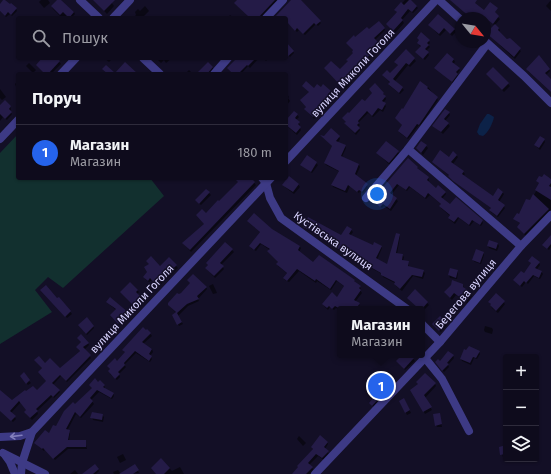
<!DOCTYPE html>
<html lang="uk">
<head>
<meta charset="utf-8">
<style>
  body { margin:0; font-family:"Fira Sans",sans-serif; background:#171425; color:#f1f3f6 }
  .controls { position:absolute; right:12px; bottom:12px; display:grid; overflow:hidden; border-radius:4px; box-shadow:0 1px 3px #0004 }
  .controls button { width:36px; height:36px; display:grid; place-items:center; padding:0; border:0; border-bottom:1px solid #2e2b3b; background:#0e0b1c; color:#f1f3f6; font:20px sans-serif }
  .compass { position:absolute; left:455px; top:12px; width:36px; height:36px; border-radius:50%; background:#0e0b1c; box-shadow:0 1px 3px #0004; rotate:120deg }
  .you { position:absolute; left:377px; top:194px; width:14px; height:14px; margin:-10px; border:3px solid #fff; border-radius:50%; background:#1a73e8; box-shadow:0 0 0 6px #1a73e833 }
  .badge { display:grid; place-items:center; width:26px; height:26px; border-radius:50%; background:#2563eb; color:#fff; font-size:13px; font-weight:700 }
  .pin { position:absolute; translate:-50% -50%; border:2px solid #fff; box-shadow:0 1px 4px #0006 }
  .popup { position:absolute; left:337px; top:306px; width:88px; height:52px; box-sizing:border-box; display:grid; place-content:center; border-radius:4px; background:#0e0b1c; filter:drop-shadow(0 1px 3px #0005); font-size:13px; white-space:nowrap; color:#9b9ba3 }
  .popup b { font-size:15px; color:#f1f3f6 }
  .popup::after { content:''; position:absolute; left:50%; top:100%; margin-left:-8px; border:8px solid transparent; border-top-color:#0e0b1c }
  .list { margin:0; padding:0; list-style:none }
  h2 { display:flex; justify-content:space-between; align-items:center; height:52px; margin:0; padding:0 16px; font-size:17px }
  h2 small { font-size:13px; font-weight:400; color:#9b9ba3 }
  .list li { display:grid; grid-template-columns:26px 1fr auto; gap:12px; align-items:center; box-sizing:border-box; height:56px; padding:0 16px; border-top:1px solid #2e2b3b }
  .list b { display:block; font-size:15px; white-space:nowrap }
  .list p { margin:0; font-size:13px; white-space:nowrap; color:#9b9ba3 }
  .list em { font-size:13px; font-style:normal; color:#9b9ba3 }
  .icon { flex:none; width:22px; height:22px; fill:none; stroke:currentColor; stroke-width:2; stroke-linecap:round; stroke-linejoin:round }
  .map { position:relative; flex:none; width:551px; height:474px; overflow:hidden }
  .search { position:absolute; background:#0e0b1c; box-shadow:0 1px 3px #0004; left:16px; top:16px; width:272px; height:44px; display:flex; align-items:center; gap:10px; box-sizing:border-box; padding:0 14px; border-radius:4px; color:#9b9ba3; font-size:15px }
  .panel { position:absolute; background:#0e0b1c; box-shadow:0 1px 3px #0004; left:16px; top:72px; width:272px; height:108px; border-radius:4px }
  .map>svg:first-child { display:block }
  .green { fill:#12302f }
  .water { fill:#0c2248 }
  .shadow { fill:#0007 }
  .building { fill:#241b47 }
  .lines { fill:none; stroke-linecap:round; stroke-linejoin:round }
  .street { stroke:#3d3a85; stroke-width:8 }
  .oneway { stroke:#837fbc }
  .labels { text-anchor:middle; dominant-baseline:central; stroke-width:3; stroke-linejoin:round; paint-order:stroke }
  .street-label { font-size:11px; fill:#d9d4ff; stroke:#130f26 }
</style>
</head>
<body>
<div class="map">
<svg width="551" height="474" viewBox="0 0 551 474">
  <rect width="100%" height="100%" fill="#130f26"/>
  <path class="green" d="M18 134V178H150L164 196 63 288 48 277 35 290 52 312 0 344V153Z"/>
  <path class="water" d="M487 114H489L494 117C493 123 488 133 483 136L479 135 477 132 480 124Z"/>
  <g class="shadow">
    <path d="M41 0H48L50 3 44 8 39 2Z"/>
    <path d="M58 0 74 12 75 14 71 18H62L53 9 52 7Z"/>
    <path d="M94 0H112L111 2 114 6 107 14Z"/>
    <path d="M238 0H278L260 18H245L248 15Z"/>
    <path d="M292 0H299L321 23 318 26 316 24 305 35 299 30 297 32 287 22 286 23V18H275Z"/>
    <path d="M405 0H410L418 8 413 13 410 11 402 20 404 23 395 33 387 24 398 13 396 10Z"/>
    <path d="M551 0V11L546 6Z"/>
    <path d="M0 5 16 9 17 11 12 16 10 14 6 17 0 11Z"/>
    <path d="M145 6 149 11 142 18H133L136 15 135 12 138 9 140 11Z"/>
    <path d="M492 12 500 19 495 25 500 30 499 32 521 51 515 59 489 35 495 26 489 20Z"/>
    <path d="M230 15 234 18H228Z"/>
    <path d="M438 15 455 30 456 32 452 36 446 30 440 36 429 25Z"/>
    <path d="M384 28 385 30 375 40 380 47 364 64 352 74V75L349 78 352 82 345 89 326 70H340L349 62 354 54V51L347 43 369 31Z"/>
    <path d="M420 41H429L430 43 428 45 430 47 426 51 429 55 425 60 418 54 421 47 419 45Z"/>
    <path d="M286 48 293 51 294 53 290 57 286 53Z"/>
    <path d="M406 51 416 61 410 67 408 65 395 81 404 90 400 94 390 86 389 84 390 83 383 75 390 74 398 65 396 62Z"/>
    <path d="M447 55 454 60 455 62 453 64 460 70 457 74 458 76 453 83 436 68Z"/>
    <path d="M44 58H56L61 64 51 74H45Z"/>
    <path d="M104 58H113L109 62Z"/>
    <path d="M156 58H172L166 63 164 60 161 63Z"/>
    <path d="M238 58H259L250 68 248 66 241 74H233L228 69Z"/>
    <path d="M263 58H269L266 61Z"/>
    <path d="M29 63 36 70 33 73 26 66Z"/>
    <path d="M212 67 214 69 210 74H197Z"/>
    <path d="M493 68 510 86 504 92 487 74Z"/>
    <path d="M549 69 550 71 546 75 551 80V92L528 71Z"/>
    <path d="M189 70 193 74H185Z"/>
    <path d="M18 81V91L15 84Z"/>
    <path d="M303 86 330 92 331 94 329 96 333 100 314 119 305 109 306 107 310 92Z"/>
    <path d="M428 87 438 100 420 126 419 125 408 139 400 133 399 131 403 126 396 118Z"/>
    <path d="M0 89 6 97 2 100 0 98Z"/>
    <path d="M286 93 289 97 288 98 290 101 286 106Z"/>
    <path d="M383 93 386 99 383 103 386 106 383 112 380 110 373 117 368 113 358 123 360 125 358 127 360 130 356 135 346 124 349 114 365 102Z"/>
    <path d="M0 107H10L11 109 10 111 12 114 7 120 3 117 0 121Z"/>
    <path d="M449 113 450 115 445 121 450 126 443 134 434 126Z"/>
    <path d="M297 115 299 117 296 120 300 125 299 127 301 130 297 135 286 125V122Z"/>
    <path d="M323 137H339L340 139 337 143 345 146 346 148 342 157 359 165 360 167 356 176 368 187 363 193 360 191 359 193 350 186 347 193 333 187 332 185 340 172 326 165 325 163 333 147Z"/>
    <path d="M544 140 545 142 540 150 535 145Z"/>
    <path d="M426 146 428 148 423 155 417 148Z"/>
    <path d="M398 152 399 154 390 165 377 153Z"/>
    <path d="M456 155 458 157 453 164 463 172 465 174 463 176 493 197 502 192 504 194 499 202 505 208 498 217 491 212 490 210 491 208 451 179 450 176 433 162Z"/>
    <path d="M307 156 318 165 312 173 302 165Z"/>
    <path d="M417 168 428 178 429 180 428 182 436 189 445 192 446 194 442 199 450 206 482 221 483 223 481 226 474 221 470 226 459 218 455 224 450 220 449 218 450 216 441 208V204L430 195 426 199 410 187 407 191 399 185 391 195 398 201 391 211 384 206 382 208 374 202Z"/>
    <path d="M239 178H250L256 185 191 252 185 245 205 224 206 214 239 183Z"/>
    <path d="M551 180V210L526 236 519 229 521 224 514 219 519 216 530 202 540 184 537 181Z"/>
    <path d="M298 184 300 187 294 194 285 187Z"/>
    <path d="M206 190 211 195 201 205 198 203Z"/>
    <path d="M248 221 271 230 299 246 301 248 299 252 314 264 354 281 361 289 360 290 362 293 355 302 360 306 359 309 340 310 336 308 334 310 330 307 328 310 325 307 323 304 337 298 345 287 337 281 331 290 317 281 316 283 299 271 289 282 285 280 284 278 287 273 278 266V262L270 250 261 244 256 251 251 248 260 232Z"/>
    <path d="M304 227 342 237 348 227 353 232 350 236 374 246H381L382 248 377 260 387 265 399 234 400 237 397 254 402 255 404 257 403 261 408 262 409 267 423 271 425 273 423 279 413 276 402 291 396 286 395 283 383 277 382 274 335 248V245L306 229Z"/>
    <path d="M551 237V247L549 250 545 247Z"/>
    <path d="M490 241 498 244 499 246 497 251 489 248 488 246Z"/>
    <path d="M225 243 234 252 221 265 224 269 215 278 206 268Z"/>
    <path d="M483 253 484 255 481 264 475 262 473 260Z"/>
    <path d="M169 258 178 268 158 287 152 280 149 282 145 279 148 272 160 267Z"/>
    <path d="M530 261 539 263 540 265 537 269 541 271 543 274 540 279 534 276 528 284 526 282 522 287 516 282 532 264Z"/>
    <path d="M451 269 457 271 458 273 457 279 450 278 449 275Z"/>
    <path d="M188 280 206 287 207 289 198 299 199 301 188 306 178 316 183 324 179 326 173 315 176 313 169 305 191 284Z"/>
    <path d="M213 284 217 293 213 294 209 286Z"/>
    <path d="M463 285 464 289 472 296 467 303 456 295 452 300 445 293Z"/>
    <path d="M137 290 139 292 137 294 143 301 137 308 123 294Z"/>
    <path d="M415 291 429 305 422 312V309H419Z"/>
    <path d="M496 295 505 304 498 313 492 308 490 302Z"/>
    <path d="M48 296 57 300 59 298 72 314 67 318Z"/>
    <path d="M109 304 128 314 129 316 120 325 112 317 116 310Z"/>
    <path d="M446 323 447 325 441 332 434 326Z"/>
    <path d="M93 326 94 328 87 335 81 328Z"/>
    <path d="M485 326 492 328 493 330 492 334 485 332 484 330Z"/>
    <path d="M147 330 152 336 143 344 152 349 153 352 150 356 152 359 150 362 136 353 124 365 126 367 119 374 120 377 117 380 110 374 111 370 108 367 117 362 126 353 124 350Z"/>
    <path d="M88 343 89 345 84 350 91 358 67 382 61 376 53 385 60 392 54 398 53 396 37 411 38 414 32 420 26 414 27 410 21 402 11 413 16 419 13 422 0 410V391L12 401 37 392 47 381 39 372 45 364 60 369 80 351 78 349Z"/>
    <path d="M479 352 480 354 477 359 474 358 471 365 462 361 461 359Z"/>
    <path d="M404 355H410L415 361 405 370 399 363Z"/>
    <path d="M453 356 454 358 448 365 449 367 444 372 438 364 440 362Z"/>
    <path d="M22 378 29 381 31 383 28 385Z"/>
    <path d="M98 383 104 385 105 388 104 389 113 393 114 396 112 399 99 392 91 400 94 404 81 418 76 414 67 431 70 433 69 441H85L87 449H68L55 460 45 449 44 451 37 445 49 435 75 405Z"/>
    <path d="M435 384 436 386 425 398 432 410 425 414 412 390Z"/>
    <path d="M373 386 389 387 390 389 374 407 371 405 379 392Z"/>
    <path d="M404 399 411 413 407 415 400 401Z"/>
    <path d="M102 415 104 417 103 422 93 420 92 417Z"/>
    <path d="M440 416 442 427H437L436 425Z"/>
    <path d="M299 436 306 443 303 446 297 439Z"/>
    <path d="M327 442 328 444 325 449 329 454 324 460 318 456 309 465 314 470 310 474H294L313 450 312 447Z"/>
    <path d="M506 446V456L503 457 500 448Z"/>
    <path d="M123 454 126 460 120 463 117 457Z"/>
    <path d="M161 459 172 471 180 467 184 474H157Z"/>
    <path d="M135 466 139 473 121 474Z"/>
    <path d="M98 469 99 471 96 474H88Z"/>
    <path d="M75 470 78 474H70Z"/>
    <path d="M118 470 121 474H114L113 472Z"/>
  </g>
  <g class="building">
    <path d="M3 0H5L10 4 11 3 17 8 11 15 8 12 5 16 0 11V4Z"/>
    <path d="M57 0H61L74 12 69 18 63 12 60 15 51 6Z"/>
    <path d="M93 0H115L104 11Z"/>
    <path d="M237 0H275L258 18H250L234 3Z"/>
    <path d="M291 0H301L321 21 316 25 314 23 303 34 297 28 295 31 286 21V18H274Z"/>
    <path d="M409 0H411L417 6 412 12 408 9 401 18 403 20 393 31 386 24 397 12 394 10 401 2 404 5Z"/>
    <path d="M450 0H477L475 3 484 10 490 2 498 8 495 12 499 16 493 24 482 15 479 18H471Z"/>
    <path d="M438 14 455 29 450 34 444 28 439 34 428 25Z"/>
    <path d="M379 21 385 28 374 38 380 44 363 62 351 71 352 72 348 76 351 80 343 88 324 68 331 61 340 69 348 61 346 60 353 53 352 52 353 50 346 43 354 35 355 37 367 27 369 29Z"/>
    <path d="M495 24 499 28 498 30 507 39 510 38 521 48 514 57 486 33Z"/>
    <path d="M421 32 430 40 427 43 429 45 425 49 429 52 423 59 415 52 421 46 417 43 419 40 417 38Z"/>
    <path d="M286 42 294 51 286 58Z"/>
    <path d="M406 49 415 58 409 65 406 63 393 79 403 87 399 93 388 84 390 82 382 75 387 70 390 73 398 65 394 62Z"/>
    <path d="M447 53 454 59 452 62 460 68 456 72 458 74 452 82 434 68Z"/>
    <path d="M539 55 550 69 545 73 551 79V92L526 69Z"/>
    <path d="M42 58H57L60 61 48 74H45L36 65Z"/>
    <path d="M237 58H256L248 66 247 65 238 74H233L227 68Z"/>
    <path d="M125 62 138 74H108L102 69 106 65 115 73Z"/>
    <path d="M208 62 213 67 207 74H196Z"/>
    <path d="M493 67 509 83 502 90 486 74Z"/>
    <path d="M306 81 314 88 317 84 321 87 323 84 331 91 328 94 332 97 313 117 304 109 306 107 300 100 309 92 302 86Z"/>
    <path d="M420 81 428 87 427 88 438 97 419 125 417 124 407 138 398 131 402 125 395 118 402 108 403 109Z"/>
    <path d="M375 83 384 93 383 94 386 96 382 101 386 103 382 110 378 108 372 116 367 111 358 121 359 123 357 125 360 128 355 133 344 123 346 122 342 118 348 112 349 113 362 99 365 101 372 93 369 89Z"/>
    <path d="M5 100 11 106 9 109 12 112 5 119 0 114V105Z"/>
    <path d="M445 109 450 112 444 119 449 123 441 132 432 126Z"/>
    <path d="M294 111 298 114 295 118 300 122 298 124 301 127 296 133 286 125V120Z"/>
    <path d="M331 128 340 136 336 141 346 145 341 156 359 164 355 174 368 184 362 192 359 190 357 192 348 185 345 191 331 185 339 171 324 163 332 146 320 135 324 136Z"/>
    <path d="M540 136 545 139 539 148 534 145Z"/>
    <path d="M386 141 399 151 389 163 376 153Z"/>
    <path d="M421 141 427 145 421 153 416 148Z"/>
    <path d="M440 150 449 157 453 151 457 155 451 162 464 171 462 174 493 196 498 188 503 192 498 200 505 205 497 216 489 210 491 208 453 181 448 176 449 175 432 162Z"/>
    <path d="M307 155 317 162 311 172 300 165Z"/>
    <path d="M408 158 418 167 417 168 429 177 427 180 436 188 438 185 446 192 441 197 450 204 456 197 483 220 480 225 472 220 469 225 458 217 454 222 448 218 450 215 439 206 441 204 428 193 425 198 409 186 406 190 397 184 390 193 397 198 390 209 383 204 380 207 372 200Z"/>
    <path d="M544 174 551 179V183L549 186 551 187V200L535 190 539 183 536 181 539 176 542 177Z"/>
    <path d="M289 176 299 184 293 192 282 185Z"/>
    <path d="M234 178H251L255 182 190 250 182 243 204 224 196 215 202 209 206 213 218 200 219 201 238 182Z"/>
    <path d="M206 189 210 192 199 204 195 200Z"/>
    <path d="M533 194 549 209 524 234 517 227 520 223 513 219 517 213 519 214 526 199 530 200Z"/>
    <path d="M254 213 272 229 300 246 298 250 313 262 319 255 355 280 354 281 361 286 359 288 361 290 354 300 360 303 356 309H340L335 306 332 309 329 306 327 308 322 304 332 292 337 297 344 286 336 280 330 289 316 279 315 281 297 269 287 281 283 278 287 273 276 264 278 262 267 251 270 249 260 243 254 250 249 246 260 232 247 221Z"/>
    <path d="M308 217 341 235 347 226 352 229 349 234 373 245 374 242 382 246 376 258 387 264 396 233 400 234 396 253 403 254 402 260 409 261 408 266 424 270 422 277 412 275 400 289 394 284 395 282 381 275V273L333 246 334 244 315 233 303 227Z"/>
    <path d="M551 235V244L547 249 542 245Z"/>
    <path d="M489 240 498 243 496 249 487 246Z"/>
    <path d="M225 242 233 249 220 263 224 266 214 276 205 268 208 265 206 263Z"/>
    <path d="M476 249 484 252 480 263 472 260Z"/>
    <path d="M151 256 160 266 169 257 177 265 156 285 150 278 148 281 143 277 147 272 144 267 149 264 146 261Z"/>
    <path d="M532 256 540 262 535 268 542 271 539 278 533 275 526 283 524 281 520 286 513 280 521 271 524 273 531 263 528 261Z"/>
    <path d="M450 268 458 270 456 278 448 275Z"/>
    <path d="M193 274 207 287 197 296 199 299 187 304 177 313 182 322 177 325 172 315 176 312 168 305V303L177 293 179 294 181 293 190 283 187 280Z"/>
    <path d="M452 280 463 284V287L472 293 466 302 454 293 450 298 444 292 451 285Z"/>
    <path d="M130 282 138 290 136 292 143 299 135 307 120 292Z"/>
    <path d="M46 285 57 298 59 297 71 311 65 317 40 290Z"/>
    <path d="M415 289 428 302 422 309H419L407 298Z"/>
    <path d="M496 293 505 301 496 311 490 305 491 304 488 302Z"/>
    <path d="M110 297 129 313 118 324 110 315 116 309 106 302Z"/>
    <path d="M440 316 447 322 439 331 432 324Z"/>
    <path d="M87 317 94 326 86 334 78 325Z"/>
    <path d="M143 327 146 330 147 329 151 333 142 342 152 349 149 354 152 356 149 361 135 351 124 363 125 365 118 372 120 374 115 379 108 371 110 369 107 366 115 358 117 361 125 352 122 350Z"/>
    <path d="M81 334 89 343 83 347 91 355 66 381 60 375 52 383 60 390 53 397 51 395 36 409 38 411 30 418 24 412 26 410 19 401 10 411 16 416 11 421 0 411V390L12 400 25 390 26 391 33 386 37 390 46 381 38 372 42 368 34 360 39 356 45 363 50 358 60 368 80 351 76 347 81 342 77 338Z"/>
    <path d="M469 346 480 351 476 358 473 357 470 363 460 359 464 349 466 350Z"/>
    <path d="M448 351 454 355 447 363 449 364 442 371 435 362 438 359 440 361Z"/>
    <path d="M402 355H411L414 358 404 369 396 361Z"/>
    <path d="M24 372 30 380 26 384 20 376Z"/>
    <path d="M425 373 436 383 424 395 432 407 423 412 410 390 418 384 416 382Z"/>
    <path d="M95 378 98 382 100 380 105 385 103 387 114 393 111 398 97 390 90 398 93 401 80 417 75 412 66 429 70 430 68 440H86V447H67L53 459 43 448 42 449 34 443 45 430 49 433 53 425 56 426 64 411 73 402 75 404 92 388 89 385Z"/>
    <path d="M377 378 390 387 372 406 369 403 379 391 372 386Z"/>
    <path d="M404 398 410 410 405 413 399 401Z"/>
    <path d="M92 412 103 414 102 420 90 418Z"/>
    <path d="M440 413 442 424 435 426 433 414Z"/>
    <path d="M320 435 328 442 324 447 329 451 322 458 316 454 308 463 313 467 306 474H292L298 467 297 466 313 449 311 447Z"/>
    <path d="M506 445V454L500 455 499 447Z"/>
    <path d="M161 458 170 468 164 474H156L151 468Z"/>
    <path d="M95 464 99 469 93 474H82Z"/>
    <path d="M135 464 139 470 133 474H119Z"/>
  </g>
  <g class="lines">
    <g class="street">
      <path d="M80 0 99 18"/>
      <path d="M439 0 461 20"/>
      <path d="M113 18 130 0"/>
      <path d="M266 18 283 0"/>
      <path d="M485 41 524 76 551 103"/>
      <path d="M487 44 408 149 521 246"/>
      <path d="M143 58 160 74"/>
      <path d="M61 74 76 58"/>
      <path d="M214 74 228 58"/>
      <path d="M0 139 18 120"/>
      <path d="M286 161 436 0"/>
      <path d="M262 178 266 183 270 198 281 218 407 309"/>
      <path d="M366 198 408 149"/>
      <path d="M422 324 440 342"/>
      <path d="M425 358 442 379 469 431"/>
      <path d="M0 437 20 436 32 432 271 178"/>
      <path d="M3 453 45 474"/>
      <path d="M5 455 10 462 15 474"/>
      <path d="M21 474 22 463 32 432"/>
      <path d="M315 474 440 342 521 246 551 215"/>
    </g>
  </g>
  <defs><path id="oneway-shaft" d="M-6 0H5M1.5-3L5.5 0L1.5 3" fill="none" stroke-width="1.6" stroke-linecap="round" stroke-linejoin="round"/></defs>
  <use class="oneway" href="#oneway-shaft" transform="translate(16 436) rotate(173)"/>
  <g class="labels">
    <g class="street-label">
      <text transform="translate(353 73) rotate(-47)">вулиця Миколи Гоголя</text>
      <text transform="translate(333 241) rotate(35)">Кустівська вулиця</text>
      <text transform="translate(466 294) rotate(-50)">Берегова вулиця</text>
      <text transform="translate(132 309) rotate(-47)">вулиця Миколи Гоголя</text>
    </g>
  </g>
</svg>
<div class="controls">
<button>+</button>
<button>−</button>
<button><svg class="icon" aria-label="layers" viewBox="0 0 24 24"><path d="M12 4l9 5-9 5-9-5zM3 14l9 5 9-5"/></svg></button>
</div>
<svg class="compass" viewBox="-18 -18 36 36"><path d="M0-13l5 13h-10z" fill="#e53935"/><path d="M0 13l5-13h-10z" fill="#9b9ba3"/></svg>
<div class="you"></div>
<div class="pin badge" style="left:381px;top:386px">1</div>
<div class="popup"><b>Магазин</b>Магазин</div>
<div class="search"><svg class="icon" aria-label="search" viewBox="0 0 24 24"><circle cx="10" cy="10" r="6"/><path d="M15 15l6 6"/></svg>Пошук</div>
<section class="panel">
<h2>Поруч<small></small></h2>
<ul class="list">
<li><span class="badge">1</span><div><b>Магазин</b><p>Магазин</p></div><em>180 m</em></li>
</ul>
</section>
</div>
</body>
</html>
